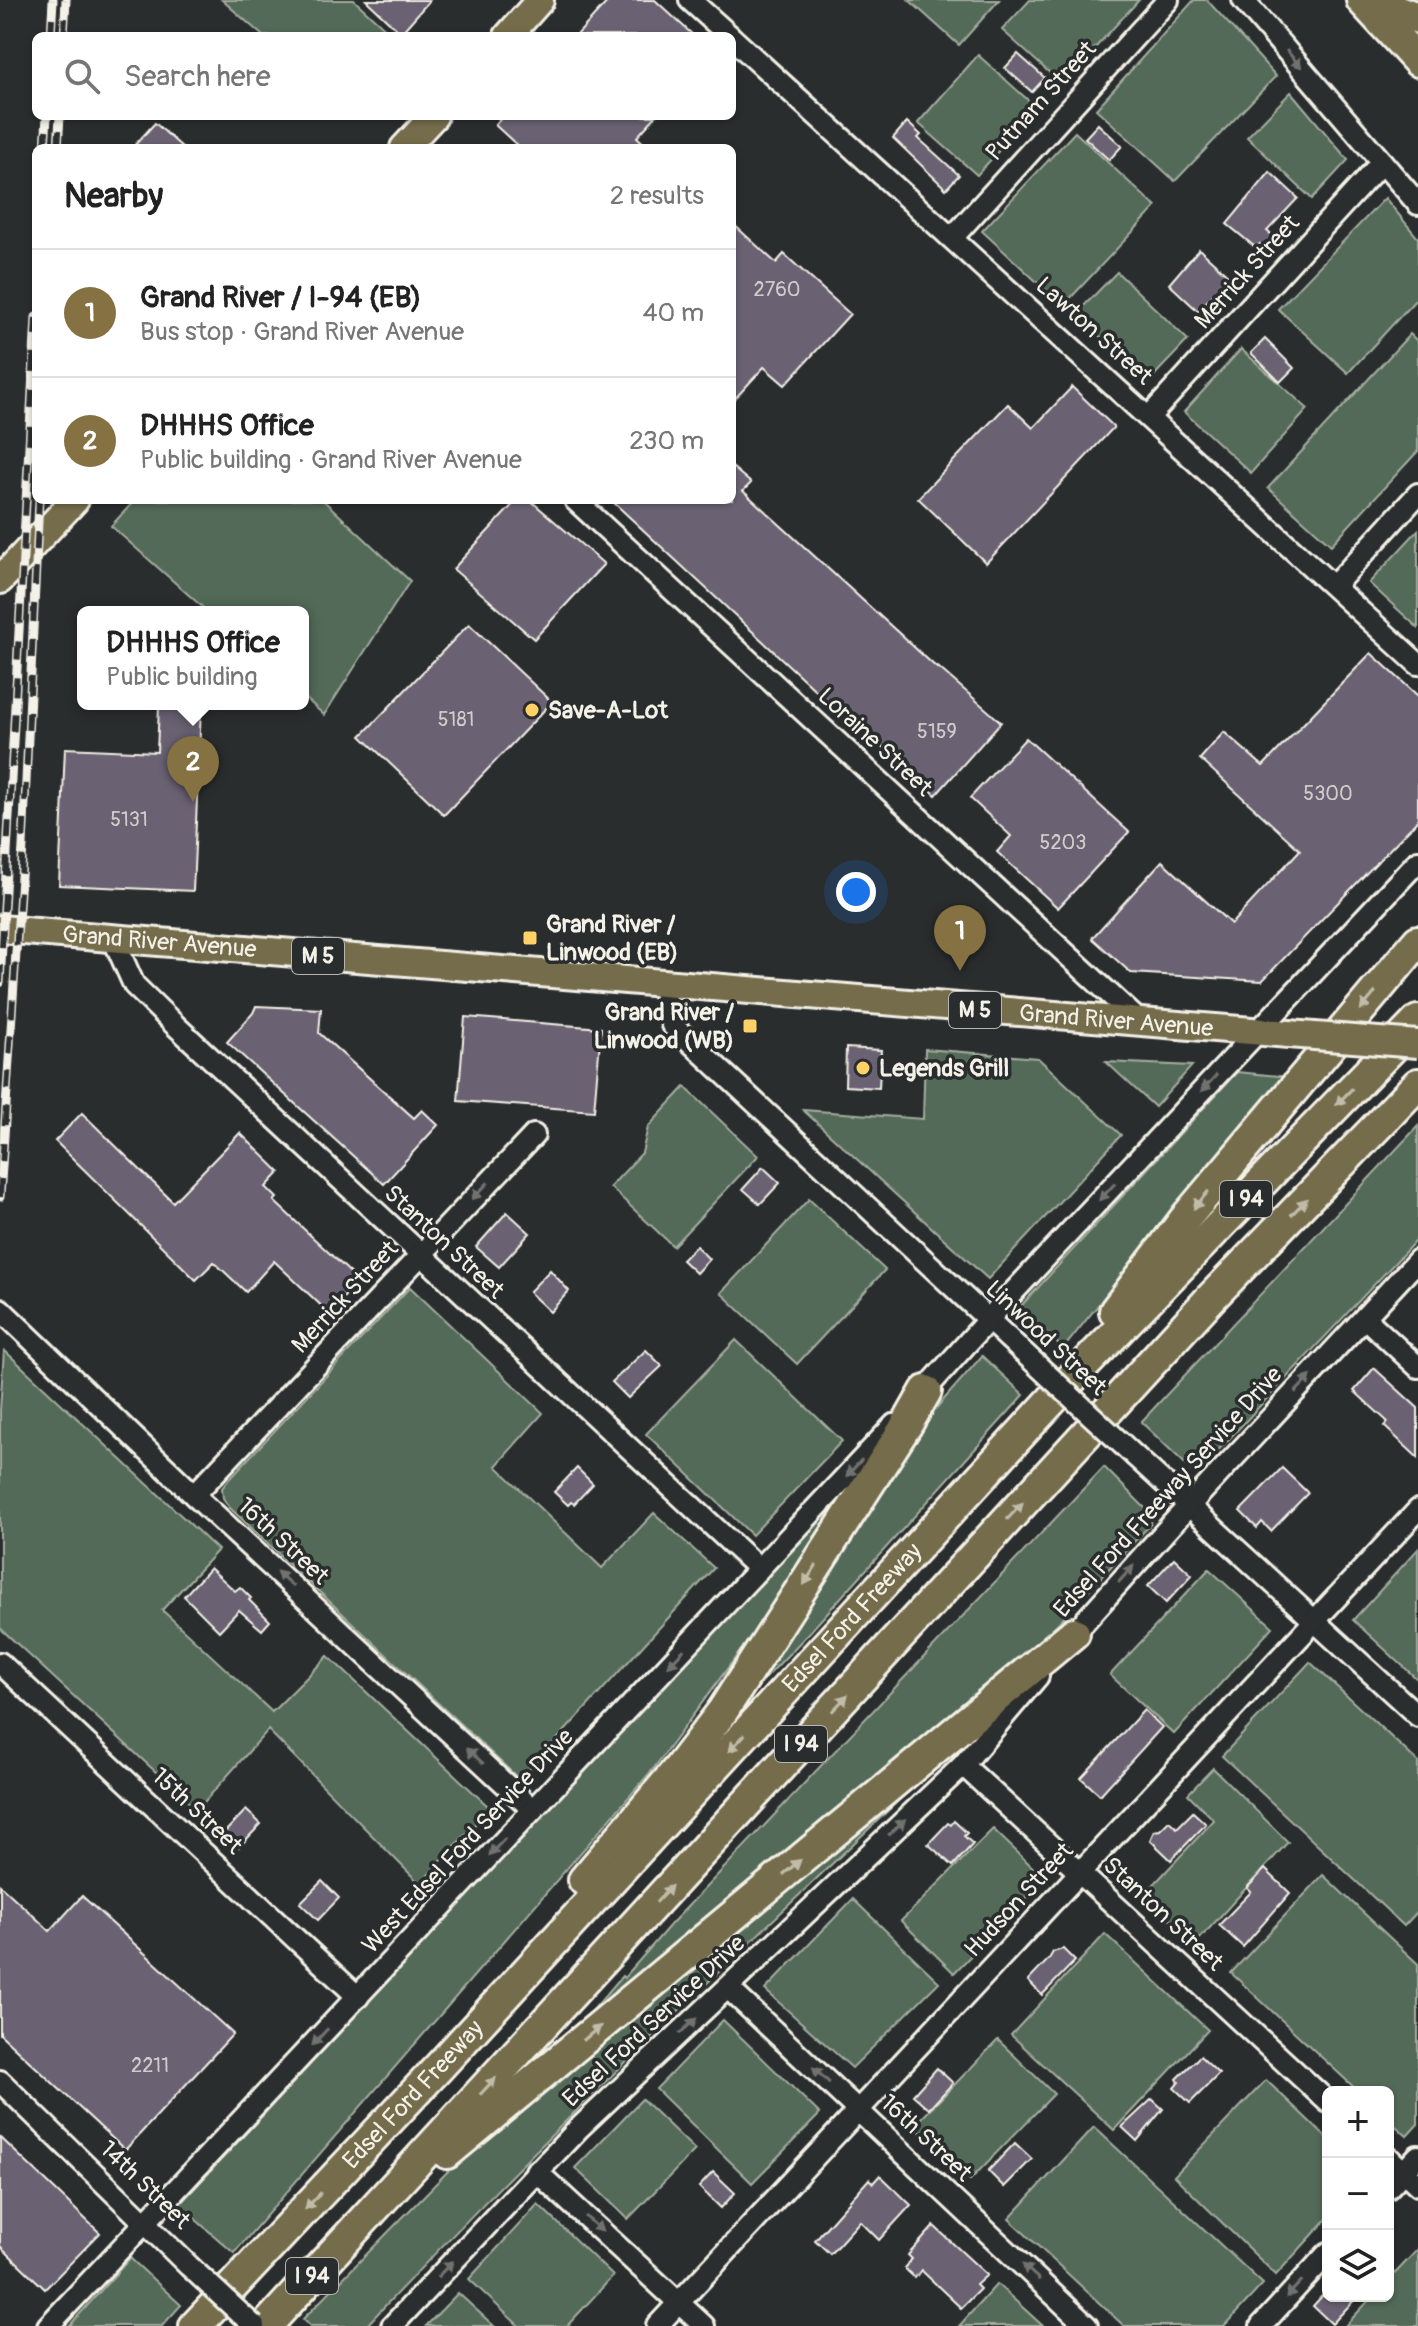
<!DOCTYPE html>
<html lang="en">
<head>
<meta charset="utf-8">
<style>
  body { margin:0; font-family:Pangolin,sans-serif; background:#f6f6f6; color:#222 }
  .controls { position:absolute; right:24px; bottom:24px; display:grid; overflow:hidden; border-radius:12px; box-shadow:0 2px 6px #0004 }
  .controls button { width:72px; height:72px; display:grid; place-items:center; padding:0; border:0; border-bottom:2px solid #e0e0e0; background:#fff; color:#222; font:40px sans-serif }
  .you { position:absolute; left:856px; top:892px; width:28px; height:28px; margin:-20px; border:6px solid #fff; border-radius:50%; background:#1a73e8; box-shadow:0 0 0 12px #1a73e833 }
  .badge { display:grid; place-items:center; width:52px; height:52px; border-radius:50%; background:#857141; color:#fff; font-size:26px; font-weight:700 }
  .pin { position:absolute; translate:-50% -66px; filter:drop-shadow(0 2px 4px #0008) }
  .pin::after { content:''; position:absolute; top:42px; width:28px; height:24px; background:inherit; clip-path:polygon(0 0,100% 0,50% 100%) }
  .popup { position:absolute; left:77px; top:606px; width:232px; height:104px; box-sizing:border-box; display:grid; place-content:center; border-radius:12px; background:#fff; filter:drop-shadow(0 2px 6px #0005); font-size:26px; white-space:nowrap; color:#767676 }
  .popup b { font-size:30px; color:#222 }
  .popup::after { content:''; position:absolute; left:50%; top:100%; margin-left:-16px; border:16px solid transparent; border-top-color:#fff }
  .list { margin:0; padding:0; list-style:none }
  h2 { display:flex; justify-content:space-between; align-items:center; height:104px; margin:0; padding:0 32px; font-size:34px }
  h2 small { font-size:26px; font-weight:400; color:#767676 }
  .list li { display:grid; grid-template-columns:52px 1fr auto; gap:24px; align-items:center; box-sizing:border-box; height:128px; padding:0 32px; border-top:2px solid #e0e0e0 }
  .list b { display:block; font-size:30px; white-space:nowrap }
  .list p { margin:0; font-size:26px; white-space:nowrap; color:#767676 }
  .list em { font-size:26px; font-style:normal; color:#767676 }
  .icon { flex:none; width:44px; height:44px; fill:none; stroke:currentColor; stroke-width:2; stroke-linecap:round; stroke-linejoin:round }
  .map { position:relative; flex:none; width:1418px; height:2326px; overflow:hidden }
  .search { position:absolute; background:#fff; box-shadow:0 2px 6px #0004; left:32px; top:32px; width:704px; height:88px; display:flex; align-items:center; gap:20px; box-sizing:border-box; padding:0 28px; border-radius:12px; color:#767676; font-size:30px }
  .panel { position:absolute; background:#fff; box-shadow:0 2px 6px #0004; left:32px; top:144px; width:704px; height:360px; border-radius:12px }
  .map>svg:first-child { display:block }
  .green { fill:#536b58; stroke:#a4aea0; stroke-width:2 }
  .building { fill:#6a6273; stroke:#f4f1e8; stroke-width:2 }
  .lines { fill:none; stroke-linecap:round; stroke-linejoin:round }
  .minor-casing { stroke:#f4f1e8; stroke-width:26 }
  .major-casing { stroke:#f4f1e8; stroke-width:32 }
  .highway-casing { stroke:#f4f1e8; stroke-width:36 }
  .minor { stroke:#2a2d2e; stroke-width:20 }
  .major { stroke:#746c4b; stroke-width:26 }
  .highway { stroke:#746c4b; stroke-width:30 }
  .rail-casing { stroke:#f4f1e8; stroke-width:9 }
  .rail { stroke:#2a2d2e; stroke-width:6; stroke-dasharray:18; stroke-linecap:butt }
  .minor-bridge-casing { stroke:#f4f1e8; stroke-width:26; stroke-linecap:butt }
  .major-bridge-casing { stroke:#f4f1e8; stroke-width:32; stroke-linecap:butt }
  .minor-bridge { stroke:#2a2d2e; stroke-width:20 }
  .major-bridge { stroke:#746c4b; stroke-width:26 }
  .oneway { fill:#71726f }
  .oneway2 { fill:#c1bca9 }
  .poi-dot { fill:#ffd166; stroke:#2a2d2e; stroke-width:3 }
  .labels { text-anchor:middle; dominant-baseline:central; stroke-width:7; stroke-linejoin:round; paint-order:stroke }
  .number-label { font-size:20px; fill:#d2cdcb }
  .shield { fill:#2a2d2e; stroke:#b7b6b0; stroke-width:2 }
  .shield-label { font-size:22px; font-weight:bold; fill:#f4f1e8 }
  .street-label { font-size:24px; fill:#f4f1e8; stroke:#2a2d2e }
  .poi-label { font-size:24px; font-weight:bold; fill:#f4f1e8; stroke:#2a2d2e; text-anchor:start }
</style>
</head>
<body>
<div class="map">
<svg width="1418" height="2326" viewBox="0 0 1418 2326">
  <rect width="100%" height="100%" fill="#2a2d2e"/>
  <filter id="ink" filterUnits="userSpaceOnUse"><feTurbulence type="fractalNoise" baseFrequency=".0125" numOctaves="2"/><feDisplacementMap in="SourceGraphic" scale="16" xChannelSelector="R" yChannelSelector="G"/><feConvolveMatrix kernelMatrix="1 2 1 2 8 2 1 2 1" color-interpolation-filters="sRGB"/></filter>
  <g filter="url(#ink)">
    <g class="green">
      <path d="M222 0H354L393 36H263Z"/>
      <path d="M909 0H999L959 45Z"/>
      <path d="M1030 0H1139L1062 84 1002 30Z"/>
      <path d="M1194 0H1207L1276 76 1175 181 1096 109Z"/>
      <path d="M978 55 1037 108 977 175 918 123Z"/>
      <path d="M1291 92 1348 160 1312 199 1247 137Z"/>
      <path d="M1075 132 1156 207 1063 306 982 231Z"/>
      <path d="M1385 198 1418 238V297L1348 373 1278 309Z"/>
      <path d="M1117 272 1188 340 1148 382 1076 314Z"/>
      <path d="M1410 334 1418 342V451L1331 545 1268 488Z"/>
      <path d="M1241 349 1308 409 1251 473 1184 412Z"/>
      <path d="M135 500H323L410 581 324 715 303 696V612H208L111 526Z"/>
      <path d="M1418 530V628L1369 583Z"/>
      <path d="M925 1049 1038 1058 1121 1135 988 1279 803 1110 923 1119Z"/>
      <path d="M1106 1062 1192 1066 1155 1107Z"/>
      <path d="M1237 1072 1289 1077 1142 1250 1063 1349 1020 1307Z"/>
      <path d="M685 1087 758 1156 673 1246 610 1187 642 1153 648 1127Z"/>
      <path d="M1418 1126V1238L1196 1474 1141 1422Z"/>
      <path d="M809 1199 885 1270 797 1364 721 1293Z"/>
      <path d="M410 1287 543 1413 496 1466 602 1568 654 1513 714 1568 520 1780 230 1508 223 1498 222 1488 230 1478Z"/>
      <path d="M736 1340 842 1441 752 1535 646 1434Z"/>
      <path d="M4 1350 218 1550 162 1610 272 1712 328 1656 490 1808 420 1884 268 1730 197 1810 0 1628V1410Z"/>
      <path d="M982 1356 1024 1395 808 1634 716 1730 909 1439Z"/>
      <path d="M1104 1467 1153 1516 1150 1525 1058 1623 1008 1669 576 2030 622 1976 624 1978 671 1924Z"/>
      <path d="M842 1494 845 1497 775 1604 654 1768 234 2253 179 2205Z"/>
      <path d="M1418 1549V1680L1353 1620Z"/>
      <path d="M1209 1569 1273 1627 1174 1734 1110 1675Z"/>
      <path d="M1310 1662 1418 1762V1911L1404 1926 1222 1756Z"/>
      <path d="M934 1767C741 1950 548 2132 366 2326H310L303 2319 456 2163Z"/>
      <path d="M1213 1768 1288 1842 1196 1943 1144 1895 1214 1820 1188 1794Z"/>
      <path d="M993 1829 1045 1879 954 1973 901 1921Z"/>
      <path d="M1323 1875 1418 1964V2124L1407 2136 1388 2119V2092H1359L1231 1973Z"/>
      <path d="M853 1899 939 1982 852 2068 765 1990Z"/>
      <path d="M1105 1934 1208 2030 1114 2130 1011 2035Z"/>
      <path d="M723 2020 820 2114 752 2183 656 2089Z"/>
      <path d="M998 2040 1054 2094 970 2180 914 2126Z"/>
      <path d="M1266 2080 1328 2139V2218L1276 2275 1174 2176Z"/>
      <path d="M642 2099 695 2150 628 2219 575 2168Z"/>
      <path d="M1094 2127 1263 2284 1224 2326H1124L1009 2219Z"/>
      <path d="M538 2204 613 2276 567 2326H519L469 2279Z"/>
      <path d="M1418 2249V2326H1345L1373 2296H1388V2281Z"/>
      <path d="M130 2258 181 2305 162 2326H69Z"/>
      <path d="M997 2284 1043 2326H959Z"/>
      <path d="M458 2293 494 2326H426Z"/>
    </g>
    <g class="building">
      <path d="M366 0H430L401 33Z"/>
      <path d="M609 0H655L694 36H576Z"/>
      <path d="M1018 54 1045 78 1032 92 1005 68Z"/>
      <path d="M503 116H656L637 137 649 148H520L495 125Z"/>
      <path d="M907 122 921 135 918 138 959 175 946 189 893 138Z"/>
      <path d="M155 123 183 148H132Z"/>
      <path d="M1098 124 1122 146 1109 160 1085 138Z"/>
      <path d="M1270 172 1298 198 1267 231 1275 237 1265 249 1260 244 1255 247 1227 224Z"/>
      <path d="M732 223 776 263 784 254 850 314 785 385 764 367 732 402Z"/>
      <path d="M1199 249 1230 277 1198 311 1169 284Z"/>
      <path d="M1265 339 1294 368 1280 382 1251 353Z"/>
      <path d="M1072 387 1114 427 986 563 918 498 1008 404 1033 428Z"/>
      <path d="M732 467 751 483 743 491 937 668 938 667 1001 722 936 795 858 725 855 727 611 500H732Z"/>
      <path d="M517 500H530L604 564 534 639 453 569Z"/>
      <path d="M469 624 552 702 444 815 361 736Z"/>
      <path d="M1371 653 1418 696V820L1262 981 1131 973 1092 938 1162 861 1231 924 1300 850 1200 759 1224 732 1263 766Z"/>
      <path d="M159 706 201 708 193 891 59 885 65 748 157 752Z"/>
      <path d="M1026 738 1129 832 1058 908 997 852 1011 836 970 798Z"/>
      <path d="M256 1006 321 1009 319 1033 414 1118 422 1110 438 1125 384 1184 227 1042 253 1013Z"/>
      <path d="M465 1017 601 1028 594 1111 458 1101Z"/>
      <path d="M846 1048 881 1050 879 1088 845 1086Z"/>
      <path d="M82 1113 173 1202 240 1133 280 1172 266 1187 277 1198 274 1201 359 1281 329 1313 274 1261 246 1292 214 1262 196 1280 55 1141Z"/>
      <path d="M763 1167 780 1183 760 1204 743 1189Z"/>
      <path d="M507 1212 530 1233 499 1267 476 1247Z"/>
      <path d="M696 1246 709 1259 696 1273 682 1260Z"/>
      <path d="M550 1270 569 1291 550 1312 529 1292Z"/>
      <path d="M646 1350 662 1366 628 1398 612 1382Z"/>
      <path d="M1374 1368 1418 1408V1458L1384 1426 1388 1422 1354 1391Z"/>
      <path d="M577 1468 593 1484 574 1504 571 1502 568 1505 554 1492Z"/>
      <path d="M1282 1468 1308 1493 1271 1531 1262 1522 1257 1528 1240 1511Z"/>
      <path d="M1174 1558 1192 1575 1166 1603 1148 1586Z"/>
      <path d="M210 1568 235 1591 240 1587 251 1598 249 1600 270 1621 262 1630 239 1610 219 1631 184 1596Z"/>
      <path d="M1144 1710 1162 1727 1100 1795 1081 1778Z"/>
      <path d="M246 1810 261 1824 239 1847 224 1833Z"/>
      <path d="M1193 1812 1206 1824 1171 1860 1150 1840 1154 1831 1160 1830 1169 1821 1177 1828Z"/>
      <path d="M954 1821 967 1833 964 1836 973 1844 953 1866 928 1844 948 1823 951 1825Z"/>
      <path d="M1265 1869 1290 1893 1243 1947 1219 1925 1251 1892 1247 1888Z"/>
      <path d="M322 1881 339 1898 318 1920 300 1903Z"/>
      <path d="M0 1885 50 1931 82 1896 233 2034 125 2150 0 2034Z"/>
      <path d="M1063 1949 1075 1961 1042 1995 1028 1981 1049 1959 1053 1952Z"/>
      <path d="M1200 2056 1219 2074 1190 2103 1174 2088 1179 2082 1177 2079Z"/>
      <path d="M937 2068 953 2083 929 2109 913 2095Z"/>
      <path d="M1152 2099 1163 2109 1137 2141 1122 2127Z"/>
      <path d="M0 2137 100 2233 45 2289 0 2246Z"/>
      <path d="M1015 2143 1032 2159 1004 2187 988 2171Z"/>
      <path d="M713 2172 735 2193 721 2208 699 2187Z"/>
      <path d="M880 2175 911 2205 879 2240 860 2221 830 2254 815 2240 869 2179 873 2183Z"/>
      <path d="M934 2226 987 2275 976 2285 980 2289 961 2308 921 2270 915 2278 904 2268 912 2259 908 2255Z"/>
      <path d="M1322 2296H1358L1332 2324 1313 2306Z"/>
    </g>
    <g class="lines">
      <g class="minor-casing">
        <g id="minor">
          <path d="M690 0 730 36"/>
          <path d="M1243 0 1418 204"/>
          <path d="M732 38 1418 664"/>
          <path d="M953 237 1168 0"/>
          <path d="M1149 417 1382 162"/>
          <path d="M575 500 1139 1021"/>
          <path d="M1334 586 1418 494"/>
          <path d="M113 938 134 985 175 1025 759 1569"/>
          <path d="M662 983 672 1025 1008 1338"/>
          <path d="M0 1309 194 1495 532 1809"/>
          <path d="M1365 1318 1418 1367"/>
          <path d="M918 1398 1004 1302 1418 861"/>
          <path d="M1136 1457 1418 1716"/>
          <path d="M194 1495 534 1135"/>
          <path d="M1066 1642 1171 1525 1418 1260"/>
          <path d="M0 1663 358 1997"/>
          <path d="M963 1765 1328 2102"/>
          <path d="M728 1988 1087 2326"/>
          <path d="M0 2081 189 2266"/>
          <path d="M1388 2157 1418 2185"/>
          <path d="M536 2171 704 2326"/>
          <path d="M1388 2188 1418 2156"/>
          <path d="M48 2326 894 1425"/>
          <path d="M392 2326 579 2128 963 1765 1038 1676"/>
          <path d="M657 2326 1418 1510"/>
          <path d="M1261 2326 1328 2253"/>
        </g>
      </g>
      <g class="major-casing">
        <g id="major">
          <path d="M508 36 540 0"/>
          <path d="M404 148 434 116"/>
          <path d="M0 580 75 500"/>
          <path id="s1" d="M0 929C430 962 859 1001 1289 1034"/>
        </g>
      </g>
      <g class="highway-casing">
        <g id="highway">
          <path d="M1362 0 1418 61"/>
          <path d="M1368 0 1418 18"/>
          <path d="M1115 1311 1188 1215 1418 941"/>
          <path d="M584 1880 679 1768 722 1712 906 1426 926 1391"/>
          <path d="M447 2153 1074 1633"/>
          <path id="s2" d="M195 2326 438 2068 1074 1376 1418 1021"/>
          <path d="M266 2326 1210 1299 1418 1084"/>
        </g>
      </g>
      <use href="#minor" class="minor"/>
      <use href="#major" class="major"/>
      <use href="#highway" class="highway"/>
      <g class="rail-casing">
        <g id="rail">
          <path d="M51 36 53 0"/>
          <path d="M64 36 66 0"/>
          <path d="M45 148 47 116"/>
          <path d="M58 148 60 116"/>
          <path d="M0 983 36 317"/>
          <path d="M0 1197 23 846 39 500"/>
        </g>
      </g>
      <use href="#rail" class="rail"/>
      <g class="minor-bridge-casing">
        <g id="minor-bridge">
          <path d="M1008 1338 1136 1457"/>
          <path d="M189 2266 254 2326"/>
        </g>
      </g>
      <g class="major-bridge-casing">
        <path id="major-bridge" d="M1289 1034 1418 1044"/>
      </g>
      <use href="#minor-bridge" class="minor-bridge"/>
      <use href="#major-bridge" class="major-bridge"/>
    </g>
    <defs><path id="oneway-solid" d="M-6-.8H1V-3.2L6.5 0L1 3.2V.8H-6Z" transform="scale(2)"/></defs>
    <g class="oneway">
      <use href="#oneway-solid" transform="translate(1294 59) rotate(49)"/>
      <use href="#oneway-solid" transform="translate(1209 1083) rotate(133)"/>
      <use href="#oneway-solid" transform="translate(480 1191) rotate(134)"/>
      <use href="#oneway-solid" transform="translate(1107 1192) rotate(133)"/>
      <use href="#oneway-solid" transform="translate(1303 1384) rotate(-47)"/>
      <use href="#oneway-solid" transform="translate(854 1468) rotate(133)"/>
      <use href="#oneway-solid" transform="translate(1126 1574) rotate(-48)"/>
      <use href="#oneway-solid" transform="translate(285 1579) rotate(-137)"/>
      <use href="#oneway-solid" transform="translate(676 1658) rotate(133)"/>
      <use href="#oneway-solid" transform="translate(475 1756) rotate(-137)"/>
      <use href="#oneway-solid" transform="translate(897 1827) rotate(-44)"/>
      <use href="#oneway-solid" transform="translate(497 1847) rotate(133)"/>
      <use href="#oneway-solid" transform="translate(688 2026) rotate(-43)"/>
      <use href="#oneway-solid" transform="translate(320 2037) rotate(133)"/>
      <use href="#oneway-solid" transform="translate(821 2075) rotate(-137)"/>
      <use href="#oneway-solid" transform="translate(594 2224) rotate(42)"/>
      <use href="#oneway-solid" transform="translate(445 2269) rotate(-47)"/>
      <use href="#oneway-solid" transform="translate(1031 2272) rotate(-137)"/>
      <use href="#oneway-solid" transform="translate(1294 2289) rotate(133)"/>
    </g>
    <g class="oneway2">
      <use href="#oneway-solid" transform="translate(1368 1001) rotate(130)"/>
      <use href="#oneway-solid" transform="translate(1344 1097) rotate(134)"/>
      <use href="#oneway-solid" transform="translate(1201 1200) rotate(130)"/>
      <use href="#oneway-solid" transform="translate(1299 1207) rotate(-46)"/>
      <use href="#oneway-solid" transform="translate(1015 1511) rotate(-47)"/>
      <use href="#oneway-solid" transform="translate(810 1575) rotate(123)"/>
      <use href="#oneway-solid" transform="translate(840 1703) rotate(-47)"/>
      <use href="#oneway-solid" transform="translate(737 1743) rotate(133)"/>
      <use href="#oneway-solid" transform="translate(792 1867) rotate(-40)"/>
      <use href="#oneway-solid" transform="translate(664 1894) rotate(-47)"/>
      <use href="#oneway-solid" transform="translate(592 2033) rotate(-40)"/>
      <use href="#oneway-solid" transform="translate(488 2086) rotate(-47)"/>
      <use href="#oneway-solid" transform="translate(313 2201) rotate(133)"/>
    </g>
  </g>
  <g class="poi-dot">
    <circle cx="532" cy="710" r="8"/>
    <rect x="522" y="930" width="16" height="16" rx="4"/>
    <rect x="742" y="1018" width="16" height="16" rx="4"/>
    <circle cx="863" cy="1068" r="8"/>
  </g>
  <g class="labels">
    <g class="number-label">
      <text x="777" y="289">2760</text>
      <text x="456" y="719">5181</text>
      <text x="937" y="731">5159</text>
      <text x="1328" y="793">5300</text>
      <text x="129" y="819">5131</text>
      <text x="1063" y="842">5203</text>
      <text x="150" y="2065">2211</text>
    </g>
    <g class="shield">
      <rect x="292" y="938" width="52" height="36" rx="6"/>
      <rect x="949" y="992" width="52" height="36" rx="6"/>
      <rect x="1220" y="1181" width="52" height="36" rx="6"/>
      <rect x="775" y="1726" width="52" height="36" rx="6"/>
      <rect x="286" y="2258" width="52" height="36" rx="6"/>
    </g>
    <g class="shield-label">
      <text x="318" y="956">M 5</text>
      <text x="975" y="1010">M 5</text>
      <text x="1246" y="1199">I 94</text>
      <text x="801" y="1744">I 94</text>
      <text x="312" y="2276">I 94</text>
    </g>
    <g class="street-label">
      <text transform="translate(1041 101) rotate(-48)">Putnam Street</text>
      <text transform="translate(1247 272) rotate(-48)">Merrick Street</text>
      <text transform="translate(1094 331) rotate(42)">Lawton Street</text>
      <text transform="translate(875 742) rotate(43)">Loraine Street</text>
      <text stroke="none"><textPath href="#s1" startOffset="160">Grand River Avenue</textPath></text>
      <text stroke="none"><textPath href="#s1" startOffset="1120">Grand River Avenue</textPath></text>
      <text transform="translate(444 1242) rotate(43)">Stanton Street</text>
      <text transform="translate(345 1297) rotate(-47)">Merrick Street</text>
      <text transform="translate(1046 1338) rotate(43)">Linwood Street</text>
      <text transform="translate(1168 1492) rotate(-48)">Edsel Ford Freeway Service Drive</text>
      <text transform="translate(283 1541) rotate(43)">16th Street</text>
      <text stroke="none"><textPath href="#s2" startOffset="966">Edsel Ford Freeway</textPath></text>
      <text transform="translate(197 1811) rotate(43)">15th Street</text>
      <text transform="translate(468 1841) rotate(-47)">West Edsel Ford Service Drive</text>
      <text transform="translate(1019 1900) rotate(-47)">Hudson Street</text>
      <text transform="translate(1163 1914) rotate(43)">Stanton Street</text>
      <text transform="translate(654 2021) rotate(-43)">Edsel Ford Service Drive</text>
      <text stroke="none"><textPath href="#s2" startOffset="318">Edsel Ford Freeway</textPath></text>
      <text transform="translate(926 2138) rotate(43)">16th Street</text>
      <text transform="translate(145 2185) rotate(44)">14th Street</text>
    </g>
    <g class="poi-label">
      <text x="548" y="710">Save-A-Lot</text>
      <text x="546" y="924">Grand River /<tspan x="546" dy="28">Linwood (EB)</tspan></text>
      <text x="734" y="1012" text-anchor="end">Grand River /<tspan x="734" dy="28">Linwood (WB)</tspan></text>
      <text x="879" y="1068">Legends Grill</text>
    </g>
  </g>
</svg>
<div class="controls">
<button>+</button>
<button>−</button>
<button><svg class="icon" aria-label="layers" viewBox="0 0 24 24"><path d="M12 4l9 5-9 5-9-5zM3 14l9 5 9-5"/></svg></button>
</div>
<div class="you"></div>
<div class="pin badge" style="left:960px;top:971px">1</div>
<div class="pin badge" style="left:193px;top:802px">2</div>
<div class="popup"><b>DHHHS Office</b>Public building</div>
<div class="search"><svg class="icon" aria-label="search" viewBox="0 0 24 24"><circle cx="10" cy="10" r="6"/><path d="M15 15l6 6"/></svg>Search here</div>
<section class="panel">
<h2>Nearby<small>2 results</small></h2>
<ul class="list">
<li><span class="badge">1</span><div><b>Grand River / I-94 (EB)</b><p>Bus stop · Grand River Avenue</p></div><em>40 m</em></li>
<li><span class="badge">2</span><div><b>DHHHS Office</b><p>Public building · Grand River Avenue</p></div><em>230 m</em></li>
</ul>
</section>
</div>
</body>
</html>
